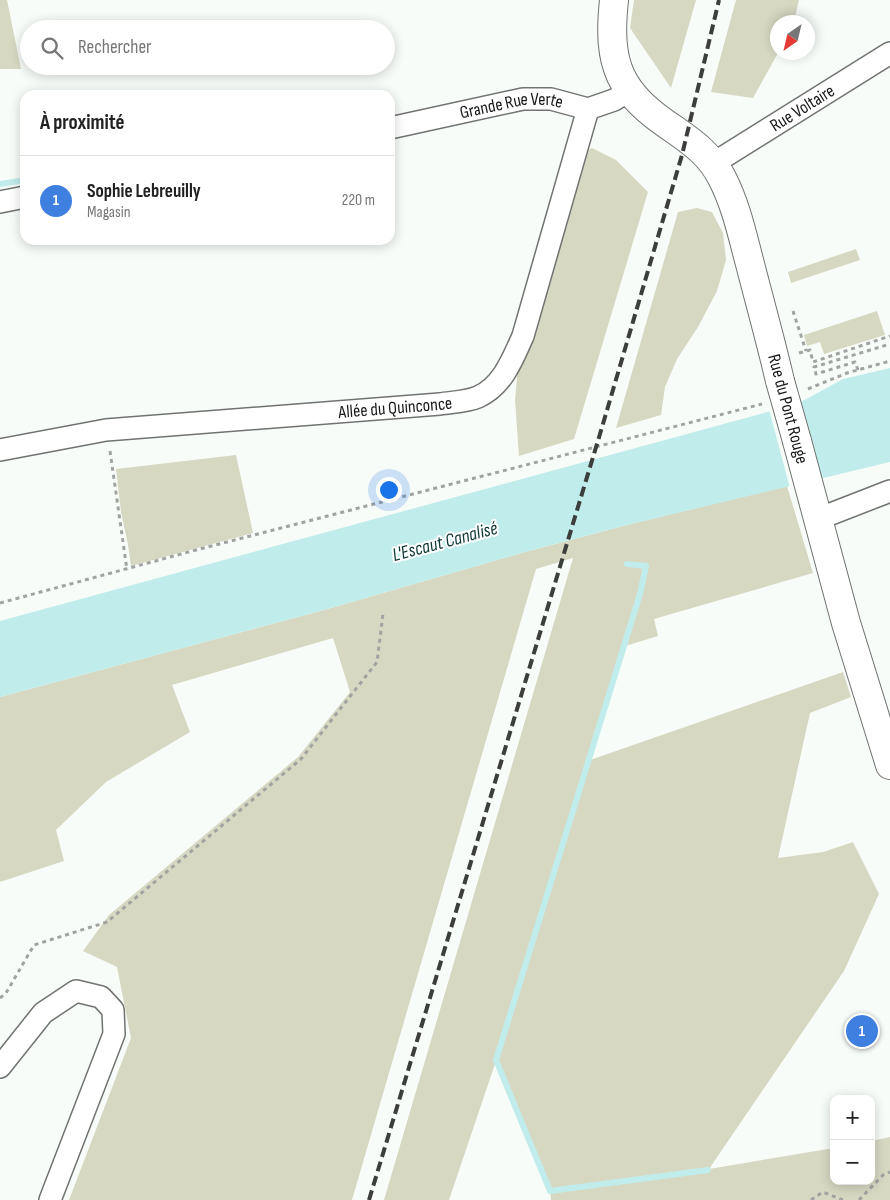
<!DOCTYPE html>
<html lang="fr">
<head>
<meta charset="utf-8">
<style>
  body { margin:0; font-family:"Sofia Sans Condensed",sans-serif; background:#f2f2f2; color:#222 }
  .controls { position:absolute; right:15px; bottom:15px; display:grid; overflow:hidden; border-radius:10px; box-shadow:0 2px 12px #0003 }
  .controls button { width:45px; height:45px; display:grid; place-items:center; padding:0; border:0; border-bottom:1px solid #e0e0e0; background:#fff; color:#222; font:25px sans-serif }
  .compass { position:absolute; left:770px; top:15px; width:45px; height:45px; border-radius:50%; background:#fff; box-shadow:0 2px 12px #0003; rotate:214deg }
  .you { position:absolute; left:388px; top:489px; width:18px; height:18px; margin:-12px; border:4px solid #fff; border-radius:50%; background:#1a73e8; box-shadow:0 0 0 8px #1a73e833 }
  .badge { display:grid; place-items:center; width:32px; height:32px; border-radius:50%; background:#db2777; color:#fff; font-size:16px; font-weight:700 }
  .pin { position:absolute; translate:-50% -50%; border:2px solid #fff; box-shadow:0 1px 5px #0006 }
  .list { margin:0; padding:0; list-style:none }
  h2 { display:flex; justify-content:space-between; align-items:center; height:65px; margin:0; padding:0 20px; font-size:21px }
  h2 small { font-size:16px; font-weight:400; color:#767676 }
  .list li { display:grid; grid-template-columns:32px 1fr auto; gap:15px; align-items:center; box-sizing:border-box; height:90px; padding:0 20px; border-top:1px solid #e0e0e0 }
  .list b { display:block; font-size:19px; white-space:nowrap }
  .list p { margin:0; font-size:16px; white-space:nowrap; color:#767676 }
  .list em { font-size:16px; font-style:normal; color:#767676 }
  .icon { flex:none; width:28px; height:28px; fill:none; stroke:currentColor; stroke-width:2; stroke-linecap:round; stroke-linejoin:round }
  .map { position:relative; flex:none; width:890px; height:1200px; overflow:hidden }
  .search { position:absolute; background:#fff; box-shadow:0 2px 12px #0003; left:20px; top:20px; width:375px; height:55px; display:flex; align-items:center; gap:12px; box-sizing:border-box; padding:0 18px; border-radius:28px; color:#767676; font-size:19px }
  .panel { position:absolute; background:#fff; box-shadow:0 2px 12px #0003; left:20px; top:90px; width:375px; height:155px; border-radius:15px }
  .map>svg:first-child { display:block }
  .green { fill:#d7d8c2 }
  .water { fill:#c0edeb }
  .pier { fill:#f8fcf8 }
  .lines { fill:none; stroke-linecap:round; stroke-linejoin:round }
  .stream { stroke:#c0edeb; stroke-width:6 }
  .minor-casing { stroke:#707370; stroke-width:24 }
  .major-casing { stroke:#707370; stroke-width:30 }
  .path { stroke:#a0a3a0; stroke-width:3; stroke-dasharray:4 4; stroke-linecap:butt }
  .minor { stroke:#fff; stroke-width:21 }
  .major { stroke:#fff; stroke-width:28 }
  .rail { stroke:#3c3e3c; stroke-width:4; stroke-dasharray:10 5; stroke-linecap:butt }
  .major-bridge-casing { stroke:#707370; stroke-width:30; stroke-linecap:butt }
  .major-bridge { stroke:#fff; stroke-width:28 }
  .labels { text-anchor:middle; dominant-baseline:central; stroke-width:4; stroke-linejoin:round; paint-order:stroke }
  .street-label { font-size:18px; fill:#171917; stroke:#fff }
  .water-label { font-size:19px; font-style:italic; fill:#0c3737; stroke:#fff }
</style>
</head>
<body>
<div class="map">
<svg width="890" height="1200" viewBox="0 0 890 1200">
  <rect width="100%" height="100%" fill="#f8fcf8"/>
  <g class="green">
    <path d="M0 0H7L21 69H0Z"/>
    <path d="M634 0H696L671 88 630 28Z"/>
    <path d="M736 0H799L794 22H778V53L753 98 711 92Z"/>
    <path d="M592 148 616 160 648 192 574 439 519 456 515 400 518 367 583 153Z"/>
    <path d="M697 208 712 212 723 233 726 260 717 291 698 327 677 359 665 387 661 415 616 428 678 212Z"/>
    <path d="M856 249 860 260 791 283 788 272Z"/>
    <path d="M877 311 885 335 824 354 820 342 807 346 804 335Z"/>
    <path d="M236 455 253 533 131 566 128 545 121 512 116 469Z"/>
    <path d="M787 486 813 573 654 619 658 636 625 646 590 760 843 672 851 697 810 713 778 858 823 852 853 842 879 894 844 971 709 1169 834 1148V1181H871V1141L890 1137V1200H551L550 1191 496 1061 449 1200H384L573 558 536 569 352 1200H69L131 1038 117 967 83 951 109 915 298 757 350 692 333 638 172 685 190 732 106 782 56 830 64 861 0 882V697L324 610 525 552 627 525Z"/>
  </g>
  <path class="water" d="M890 368V462L627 525 525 552 324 610 0 697V621L797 404 843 379Z"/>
  <path class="pier" d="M796 401 821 481 790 488 769 409Z"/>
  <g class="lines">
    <g class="stream">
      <path d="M0 184 25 180"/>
      <path d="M627 564 646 566 640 594 496 1060 550 1191 708 1170"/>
    </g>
    <g class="minor-casing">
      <g id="minor">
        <path id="s1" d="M390 128 523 99H551L588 109 614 100 629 91"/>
        <path id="s2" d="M714 163 890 53"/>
        <path d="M0 202 25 197"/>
        <path id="s3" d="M0 450 106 430 440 404C452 402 466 402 478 397 503 386 513 358 523 336L588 109"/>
        <path d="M818 519 890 491"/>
        <path d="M0 1067 43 1013 76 991 101 997 113 1010 114 1034 50 1200"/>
      </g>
    </g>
    <g class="major-casing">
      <g id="major">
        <path d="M614 0C607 66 619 93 675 130 695 144 711 156 722 178 736 205 742 234 750 264 760 303 771 342 780 381"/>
        <path d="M797 441 846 623 890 765"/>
      </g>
    </g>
    <g class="path">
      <path d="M793 311 806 351"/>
      <path d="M799 353 810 350 813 362 890 336"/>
      <path d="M858 370 855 362 816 374 814 367 890 344"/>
      <path d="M808 389 847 373 890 361"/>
      <path d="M110 451 127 570"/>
      <path d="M0 603 196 550 762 404"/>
      <path d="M0 998 6 993 34 945 107 922 301 759 377 662 383 614"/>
      <path d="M811 1200 823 1192 843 1200"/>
      <path d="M859 1200 883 1175 890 1172"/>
    </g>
    <use href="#minor" class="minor"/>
    <use href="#major" class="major"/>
    <path class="rail" d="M369 1200 600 434 682 155 719 0"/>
    <g class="major-bridge-casing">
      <path id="major-bridge" d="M780 381 797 441"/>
    </g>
    <use href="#major-bridge" class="major-bridge"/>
  </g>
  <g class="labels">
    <g class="street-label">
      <text stroke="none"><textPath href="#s2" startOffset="104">Rue Voltaire</textPath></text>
      <text stroke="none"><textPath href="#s1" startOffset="124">Grande Rue Verte</textPath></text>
      <text stroke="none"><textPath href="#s3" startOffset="398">Allée du Quinconce</textPath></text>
      <text transform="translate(788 409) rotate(75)">Rue du Pont Rouge</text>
    </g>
    <g class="water-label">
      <text transform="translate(445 542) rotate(-15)">L'Escaut Canalisé</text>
    </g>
  </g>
</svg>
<div class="controls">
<button>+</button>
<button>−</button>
</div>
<svg class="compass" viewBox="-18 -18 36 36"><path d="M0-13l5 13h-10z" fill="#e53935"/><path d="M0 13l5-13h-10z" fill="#767676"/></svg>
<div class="you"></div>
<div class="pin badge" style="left:862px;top:1031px;background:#3f7fe0">1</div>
<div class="search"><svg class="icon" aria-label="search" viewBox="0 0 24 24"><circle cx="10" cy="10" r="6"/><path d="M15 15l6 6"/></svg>Rechercher</div>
<section class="panel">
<h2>À proximité<small></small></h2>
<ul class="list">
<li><span class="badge" style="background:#3f7fe0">1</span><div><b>Sophie Lebreuilly</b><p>Magasin</p></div><em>220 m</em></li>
</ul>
</section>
</div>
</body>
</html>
